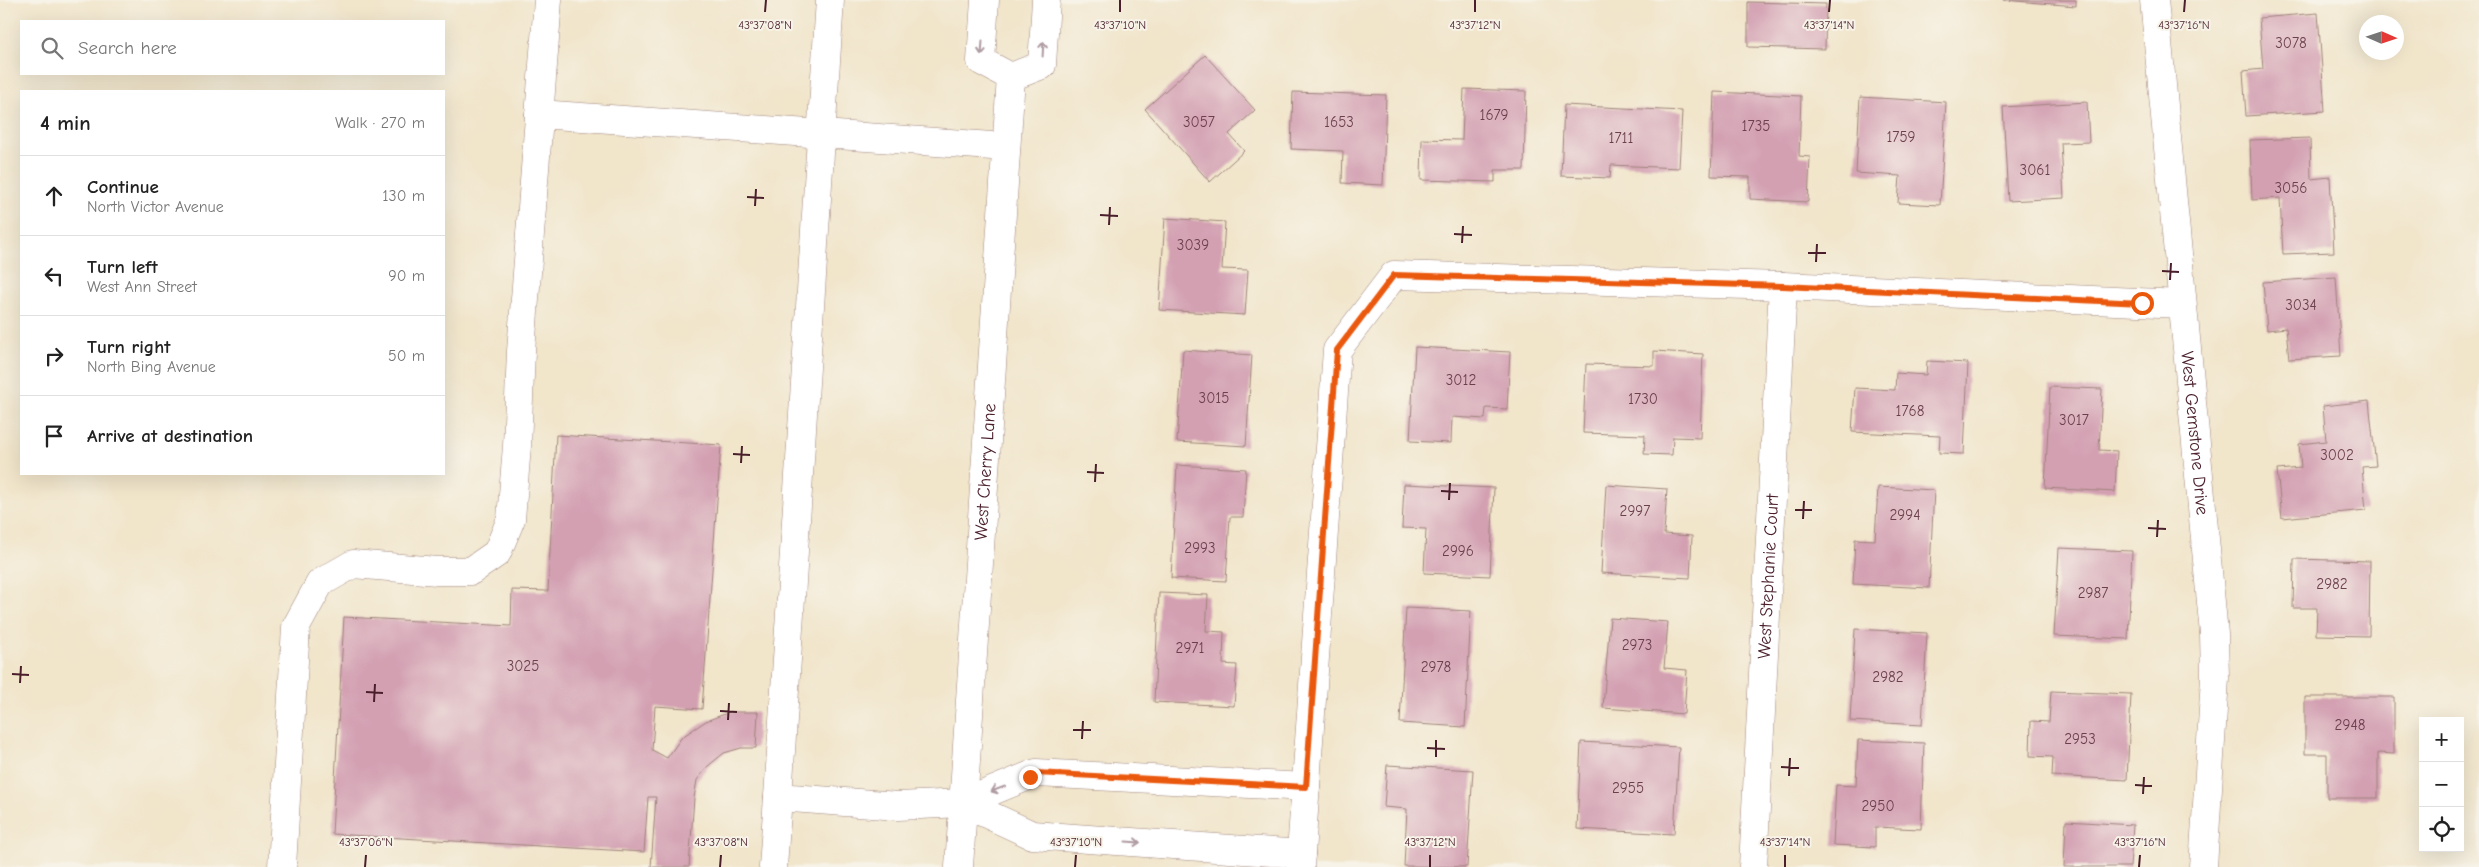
<!DOCTYPE html>
<html lang="en">
<head>
<meta charset="utf-8">
<style>
  body { margin:0; font-family:"Comic Neue",sans-serif; background:#f2f2f2; color:#222 }
  .controls { position:absolute; right:15px; bottom:15px; display:grid; overflow:hidden; border-radius:0px; box-shadow:0 5px 20px #0002 }
  .controls button { width:45px; height:45px; display:grid; place-items:center; padding:0; border:0; border-bottom:1px solid #e0e0e0; background:#fff; color:#222; font:25px sans-serif }
  .compass { position:absolute; left:2359px; top:15px; width:45px; height:45px; border-radius:50%; background:#fff; box-shadow:0 5px 20px #0002; rotate:93deg }
  .stop { position:absolute; width:15px; height:15px; margin:-11px; border:4px solid #ea580c; border-radius:50%; background:#fff }
  .stop.end { background:#ea580c; border-color:#fff; box-shadow:0 1px 5px #0008 }
  .list { margin:0; padding:0; list-style:none }
  h2 { display:flex; justify-content:space-between; align-items:center; height:65px; margin:0; padding:0 20px; font-size:21px }
  h2 small { font-size:16px; font-weight:400; color:#767676 }
  .list li { display:grid; grid-template-columns:32px 1fr auto; gap:15px; align-items:center; box-sizing:border-box; height:80px; padding:0 20px; border-top:1px solid #e0e0e0 }
  .list b { display:block; font-size:19px; white-space:nowrap }
  .list p { margin:0; font-size:16px; white-space:nowrap; color:#767676 }
  .list em { font-size:16px; font-style:normal; color:#767676 }
  .icon { flex:none; width:28px; height:28px; fill:none; stroke:currentColor; stroke-width:2; stroke-linecap:round; stroke-linejoin:round }
  .map { position:relative; flex:none; width:2479px; height:867px; overflow:hidden }
  .search { position:absolute; background:#fff; box-shadow:0 5px 20px #0002; left:20px; top:20px; width:425px; height:55px; display:flex; align-items:center; gap:12px; box-sizing:border-box; padding:0 18px; border-radius:0px; color:#767676; font-size:19px }
  .panel { position:absolute; background:#fff; box-shadow:0 5px 20px #0002; left:20px; top:90px; width:425px; height:385px; border-radius:0px }
  .map>svg:first-child { display:block }
  .building { fill:#d3a0b2 }
  .lines { fill:none; stroke-linecap:round; stroke-linejoin:round }
  .minor-casing { stroke:#9e827a; stroke-width:29 }
  .major-casing { stroke:#9e827a; stroke-width:29 }
  .minor { stroke:#fff; stroke-width:28 }
  .major { stroke:#fff; stroke-width:28 }
  .oneway { stroke:#ae9aa0 }
  .route { stroke:#ea580c; stroke-width:6 }
  .ticks { fill:none; stroke:#4a1f2b; stroke-width:2 }
  .labels { text-anchor:middle; dominant-baseline:central; stroke-width:4; stroke-linejoin:round; paint-order:stroke }
  .number-label { font-size:15px; fill:#6c3f4d }
  .street-label { font-size:18px; fill:#4a1f2b; stroke:#f7f3e8 }
  .ticks-label { font-size:12px; text-anchor:middle; fill:#4a1f2b; stroke:#f7f3e8; stroke-width:4; stroke-linejoin:round; paint-order:stroke }
</style>
</head>
<body>
<div class="map">
<svg width="2479" height="867" viewBox="0 0 2479 867">
  <rect width="100%" height="100%" fill="#f7f3e8"/>
  <filter id="ink" filterUnits="userSpaceOnUse"><feTurbulence type="fractalNoise" baseFrequency=".02" numOctaves="2"/><feDisplacementMap in="SourceGraphic" scale="10" xChannelSelector="R" yChannelSelector="G"/><feConvolveMatrix kernelMatrix="1 2 1 2 8 2 1 2 1" color-interpolation-filters="sRGB"/></filter>
  <filter id="wash" filterUnits="userSpaceOnUse"><feTurbulence type="fractalNoise" baseFrequency=".0096" numOctaves="4" result="noise"/><feDisplacementMap in="SourceGraphic" scale="20" xChannelSelector="R" yChannelSelector="G"/><feGaussianBlur stdDeviation="1.12" result="paint"/><feColorMatrix in="noise" values="0 0 0 0 0 0 0 0 0 0 0 0 0 0 0 0 0 1.4 0 .05"/><feComposite in="paint" operator="in"/></filter>
  <g filter="url(#wash)">
    <rect width="100%" height="100%" fill="#f1e5ca"/>
    <g id="blocks">
      <g class="building">
        <path d="M2004 0H2076V6Z"/>
        <path d="M1748 2 1826 4 1825 49 1748 47Z"/>
        <path d="M2318 13 2325 111 2246 116 2243 71 2263 69 2259 18Z"/>
        <path d="M1205 55 1255 110 1229 134 1244 151 1210 182 1145 109Z"/>
        <path d="M1464 89 1526 91 1524 170H1495V182L1421 180 1422 139 1462 140Z"/>
        <path d="M1293 92 1386 95 1383 185 1342 183 1343 151 1291 149Z"/>
        <path d="M1714 92 1801 96 1799 156 1810 157 1808 202 1750 199V177L1711 176Z"/>
        <path d="M1860 97 1946 102 1940 205 1898 203 1900 176 1856 173Z"/>
        <path d="M2087 102 2089 142 2061 143 2064 198 2008 201 2003 107Z"/>
        <path d="M1564 105 1682 111 1679 168 1611 165 1610 178 1561 176Z"/>
        <path d="M2310 138 2311 179 2330 177 2334 252 2283 254 2280 198 2252 200 2250 140Z"/>
        <path d="M1165 218 1225 222 1222 269 1248 270 1245 315 1159 310Z"/>
        <path d="M2336 277 2341 356 2289 359 2286 328 2267 330 2263 282Z"/>
        <path d="M1415 347 1510 352 1507 409 1486 408 1485 419 1452 417 1451 443 1410 441Z"/>
        <path d="M1183 350 1252 355 1246 446 1177 442Z"/>
        <path d="M1654 351 1703 354 1700 438 1673 437 1672 455 1644 454 1645 435 1583 433 1586 364 1654 366Z"/>
        <path d="M1927 361 1968 363 1964 454 1939 453 1940 436 1852 432 1855 388 1895 390 1896 373 1926 375Z"/>
        <path d="M2050 387 2102 389 2099 450 2117 451 2115 492 2045 488Z"/>
        <path d="M2369 401 2376 466 2362 467 2366 510 2282 518 2277 470 2301 468 2299 444 2326 441 2323 406Z"/>
        <path d="M556 435 721 445 702 709 655 706 652 750 667 758 682 737 706 721 730 712H758L756 748H741L724 753 708 766 697 780 694 798 689 867H651L656 797H648L644 852 332 834 344 617 511 626 512 590 548 591Z"/>
        <path d="M1177 465 1246 469 1243 517H1230L1226 581 1171 578Z"/>
        <path d="M1404 484 1494 488 1490 576 1424 573 1426 529 1402 528Z"/>
        <path d="M1606 485 1667 489 1664 534 1692 536 1690 578 1601 573Z"/>
        <path d="M1878 487 1934 490 1929 588 1853 584 1855 539 1875 540Z"/>
        <path d="M2059 548 2132 551 2128 639 2054 636Z"/>
        <path d="M2294 559 2370 561 2369 636 2316 635 2317 608H2293Z"/>
        <path d="M1159 593 1208 595 1206 631 1224 632 1223 664 1237 665 1234 706 1154 702Z"/>
        <path d="M1406 608 1471 611 1465 727 1400 723Z"/>
        <path d="M1610 618 1668 622 1664 668 1687 670 1684 714 1603 708Z"/>
        <path d="M1855 629 1927 633 1922 725 1850 721Z"/>
        <path d="M2051 691 2131 694 2127 780 2052 776 2053 757 2030 756 2031 721 2049 722Z"/>
        <path d="M2305 697H2394V754L2378 753V798H2327V754H2305Z"/>
        <path d="M1858 740 1924 743 1921 829 1875 827V847L1833 845 1836 785 1856 786Z"/>
        <path d="M1581 742 1679 747 1674 834 1577 829Z"/>
        <path d="M1387 765 1473 770 1467 867 1404 866 1407 809 1384 807Z"/>
        <path d="M2066 821 2133 825 2130 867H2064Z"/>
      </g>
    </g>
  </g>
  <g filter="url(#ink)">
    <use href="#blocks" fill-opacity="0" stroke="#9e827a" stroke-width="1"/>
    <g class="lines">
      <g class="minor-casing">
        <g id="minor">
          <path d="M830 0 778 797 898 806 963 803"/>
          <path id="s1" d="M2154 0 2214 634 2215 678 2203 867"/>
          <path d="M539 114 1006 147"/>
          <path d="M1301 854 1032 835 963 803 1036 773 1306 787"/>
          <path d="M282 867 296 627 320 583 353 564 437 571H471L497 553 511 519 517 446 521 351 548 0"/>
          <path d="M773 867 778 797"/>
          <path d="M1300 867 1337 350 1394 275 1783 286 2182 304"/>
          <path id="s2" d="M1753 867 1783 286"/>
        </g>
      </g>
      <g class="major-casing">
        <g id="major">
          <path d="M985 0 981 61 1011 77 1042 65 1046 0"/>
          <path id="s3" d="M959 867 1011 77"/>
        </g>
      </g>
      <use href="#minor" class="minor"/>
      <use href="#major" class="major"/>
    </g>
    <defs><path id="oneway-shaft" d="M-6 0H5M1.5-3L5.5 0L1.5 3" fill="none" stroke-width="1.6" stroke-linecap="round" stroke-linejoin="round" transform="scale(1.25)"/></defs>
    <g class="oneway">
      <use href="#oneway-shaft" transform="translate(982 48) rotate(94)"/>
      <use href="#oneway-shaft" transform="translate(1043 49) rotate(-87)"/>
      <use href="#oneway-shaft" transform="translate(998 789) rotate(159)"/>
      <use href="#oneway-shaft" transform="translate(1133 842) rotate(4)"/>
    </g>
  </g>
  <g class="lines" filter="url(#ink)">
    <path class="route" d="M1030 777 1036 773 1306 787 1337 350 1394 275 1783 286 2142 303"/>
  </g>
  <path class="ticks" d="M765 12 766 0M1120 12V0M1475 12V0M1829 12 1830 0M2184 12 2185 0M747 197 764 198M755 206 756 189M1100 215 1118 216M1109 225 1110 207M1454 234 1472 235M1462 243 1463 226M1808 253H1826M1816 262 1817 244M2162 271 2179 272M2170 280 2171 263M733 454 750 455M741 463 742 446M1087 472 1104 473M1095 482 1096 464M1441 491 1458 492M1449 500 1450 483M1795 510H1812M1803 519 1804 501M2148 528 2166 529M2157 537 2158 520M12 674 29 675M20 683 21 666M366 692 383 693M374 702 375 684M720 711 737 712M728 720 729 703M1073 730H1091M1082 739 1083 721M1427 748 1445 749M1436 757V740M1781 767 1799 768M1789 776 1790 758M2135 785 2152 786M2143 794 2144 777M365 867 366 855M720 867 721 855M1075 867 1076 855M1430 867V855M1785 867V855M2139 867 2140 855"/>
  <g class="labels">
    <g class="number-label">
      <text x="2291" y="43">3078</text>
      <text x="1494" y="115">1679</text>
      <text x="1199" y="122">3057</text>
      <text x="1339" y="122">1653</text>
      <text x="1756" y="126">1735</text>
      <text x="1901" y="137">1759</text>
      <text x="1621" y="138">1711</text>
      <text x="2035" y="170">3061</text>
      <text x="2291" y="188">3056</text>
      <text x="1193" y="245">3039</text>
      <text x="2301" y="305">3034</text>
      <text x="1461" y="380">3012</text>
      <text x="1214" y="398">3015</text>
      <text x="1643" y="399">1730</text>
      <text x="1910" y="411">1768</text>
      <text x="2074" y="420">3017</text>
      <text x="2337" y="455">3002</text>
      <text x="1635" y="511">2997</text>
      <text x="1905" y="515">2994</text>
      <text x="1200" y="548">2993</text>
      <text x="1458" y="551">2996</text>
      <text x="2332" y="584">2982</text>
      <text x="2093" y="593">2987</text>
      <text x="1637" y="645">2973</text>
      <text x="1190" y="648">2971</text>
      <text x="523" y="666">3025</text>
      <text x="1436" y="667">2978</text>
      <text x="1888" y="677">2982</text>
      <text x="2350" y="725">2948</text>
      <text x="2080" y="739">2953</text>
      <text x="1628" y="788">2955</text>
      <text x="1878" y="806">2950</text>
    </g>
    <g class="street-label">
      <text stroke="none"><textPath href="#s1" startOffset="435">West Gemstone Drive</textPath></text>
      <text stroke="none"><textPath href="#s3" startOffset="396">West Cherry Lane</textPath></text>
      <text stroke="none"><textPath href="#s2" startOffset="291">West Stephanie Court</textPath></text>
    </g>
  </g>
  <g class="ticks-label">
    <text x="765" y="29">43°37'08"N</text>
    <text x="1120" y="29">43°37'10"N</text>
    <text x="1475" y="29">43°37'12"N</text>
    <text x="1829" y="29">43°37'14"N</text>
    <text x="2184" y="29">43°37'16"N</text>
    <text x="366" y="846">43°37'06"N</text>
    <text x="721" y="846">43°37'08"N</text>
    <text x="1076" y="846">43°37'10"N</text>
    <text x="1430" y="846">43°37'12"N</text>
    <text x="1785" y="846">43°37'14"N</text>
    <text x="2140" y="846">43°37'16"N</text>
  </g>
</svg>
<div class="controls">
<button>+</button>
<button>−</button>
<button><svg class="icon" aria-label="locate" viewBox="0 0 24 24"><circle cx="12" cy="12" r="6"/><path d="M12 2v4M12 18v4M2 12h4M18 12h4"/></svg></button>
</div>
<svg class="compass" viewBox="-18 -18 36 36"><path d="M0-13l5 13h-10z" fill="#e53935"/><path d="M0 13l5-13h-10z" fill="#767676"/></svg>
<div class="stop" style="left:2142px;top:303px"></div>
<div class="stop end" style="left:1030px;top:777px"></div>
<div class="search"><svg class="icon" aria-label="search" viewBox="0 0 24 24"><circle cx="10" cy="10" r="6"/><path d="M15 15l6 6"/></svg>Search here</div>
<section class="panel">
<h2>4 min<small>Walk · 270 m</small></h2>
<ul class="list">
<li><svg class="icon" aria-label="ahead" viewBox="0 0 24 24"><path d="M12 20V5M6 11l6-6 6 6"/></svg><div><b>Continue</b><p>North Victor Avenue</p></div><em>130 m</em></li>
<li><svg class="icon" aria-label="left" viewBox="0 0 24 24"><path d="M17 20v-9H6M10 6l-5 5 5 5"/></svg><div><b>Turn left</b><p>West Ann Street</p></div><em>90 m</em></li>
<li><svg class="icon" aria-label="right" viewBox="0 0 24 24"><path d="M7 20v-9h11M14 6l5 5-5 5"/></svg><div><b>Turn right</b><p>North Bing Avenue</p></div><em>50 m</em></li>
<li><svg class="icon" aria-label="arrive" viewBox="0 0 24 24"><path d="M6 21V4h12l-3 4 3 4H6"/></svg><div><b>Arrive at destination</b></div></li>
</ul>
</section>
</div>
</body>
</html>
